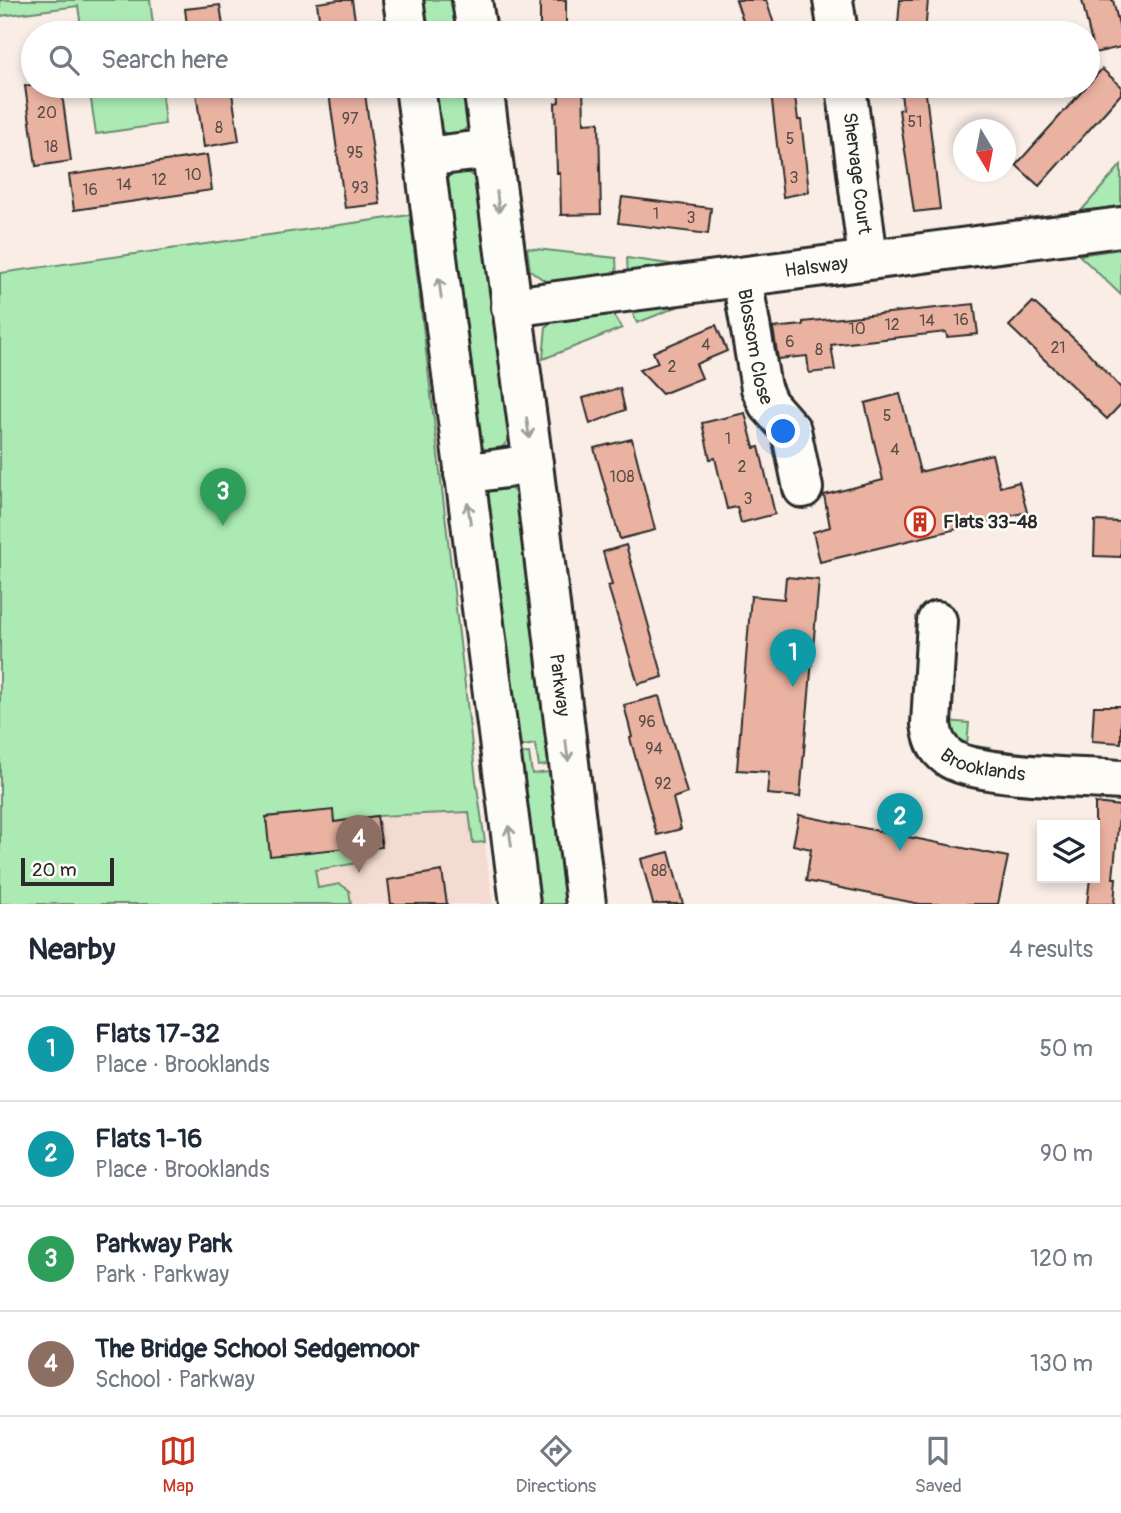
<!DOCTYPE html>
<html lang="en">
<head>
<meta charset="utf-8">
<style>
  body { margin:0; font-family:Pangolin,sans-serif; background:#f2f2f3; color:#1f2937 }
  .controls { position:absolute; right:21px; bottom:21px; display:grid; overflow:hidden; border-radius:0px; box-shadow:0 4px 10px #0003 }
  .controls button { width:63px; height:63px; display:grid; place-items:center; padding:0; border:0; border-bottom:2px solid #e0e1e3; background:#fff; color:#1f2937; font:35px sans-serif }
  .compass { position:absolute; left:953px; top:119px; width:63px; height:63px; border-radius:50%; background:#fff; box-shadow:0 4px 10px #0003; rotate:170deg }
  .scale { position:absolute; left:21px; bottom:18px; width:93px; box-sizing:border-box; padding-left:7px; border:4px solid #2b2b2b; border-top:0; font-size:19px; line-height:24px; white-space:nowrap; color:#2b2b2b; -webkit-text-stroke:5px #fdfcf7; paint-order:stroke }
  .you { position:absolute; left:784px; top:432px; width:24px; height:24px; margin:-18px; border:5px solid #fff; border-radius:50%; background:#1a73e8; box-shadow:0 0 0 10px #1a73e833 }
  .badge { display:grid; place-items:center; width:46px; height:46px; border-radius:50%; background:#c8321e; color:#fff; font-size:23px; font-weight:700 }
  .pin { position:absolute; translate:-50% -58px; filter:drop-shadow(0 2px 4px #0008) }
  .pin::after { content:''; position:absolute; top:37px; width:24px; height:21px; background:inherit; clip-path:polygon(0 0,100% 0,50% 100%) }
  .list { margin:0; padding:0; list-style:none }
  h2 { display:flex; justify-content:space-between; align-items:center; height:91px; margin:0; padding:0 28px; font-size:30px }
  h2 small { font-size:23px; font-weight:400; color:#747a83 }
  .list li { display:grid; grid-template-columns:46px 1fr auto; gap:21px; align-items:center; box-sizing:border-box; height:105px; padding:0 28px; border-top:2px solid #e0e1e3 }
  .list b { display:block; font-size:26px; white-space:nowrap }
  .list p { margin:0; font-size:23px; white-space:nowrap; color:#747a83 }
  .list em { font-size:23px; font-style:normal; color:#747a83 }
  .icon { flex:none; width:38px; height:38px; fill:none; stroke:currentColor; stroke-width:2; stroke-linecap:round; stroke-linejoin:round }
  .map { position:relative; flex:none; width:1121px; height:904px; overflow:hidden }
  .search { position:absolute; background:#fff; box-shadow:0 4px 10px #0003; left:21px; right:21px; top:21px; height:77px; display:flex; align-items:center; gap:18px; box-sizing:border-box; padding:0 24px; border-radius:38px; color:#747a83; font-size:26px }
  .sheet { height:511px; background:#fff }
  nav { display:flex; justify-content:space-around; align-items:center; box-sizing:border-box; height:98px; border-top:2px solid #e0e1e3; background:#fff; font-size:19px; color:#747a83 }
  nav a { display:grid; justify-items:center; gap:4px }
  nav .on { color:#c8321e }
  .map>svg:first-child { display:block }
  .built { fill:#f4dbd1 }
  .green { fill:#abebb3; stroke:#6b8b6f; stroke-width:2 }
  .building { fill:#eab2a1; stroke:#2b2b2b; stroke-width:2 }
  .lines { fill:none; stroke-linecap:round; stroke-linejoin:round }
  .minor-casing { stroke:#2b2b2b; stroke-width:44 }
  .minor { stroke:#fdfcf7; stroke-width:38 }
  .oneway { stroke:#9e9e9b }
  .labels { text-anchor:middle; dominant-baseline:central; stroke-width:5; stroke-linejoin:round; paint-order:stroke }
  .number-label { font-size:16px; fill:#5b4d48 }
  .street-label { font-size:19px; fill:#2b2b2b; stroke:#fdfcf7 }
  .poi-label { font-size:19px; font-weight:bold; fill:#2b2b2b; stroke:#fdfcf7; text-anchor:start }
</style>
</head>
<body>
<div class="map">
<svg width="1121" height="904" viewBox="0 0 1121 904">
  <rect width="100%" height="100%" fill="#f9ede6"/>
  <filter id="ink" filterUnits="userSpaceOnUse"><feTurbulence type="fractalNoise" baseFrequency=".0143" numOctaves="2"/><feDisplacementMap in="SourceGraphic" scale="14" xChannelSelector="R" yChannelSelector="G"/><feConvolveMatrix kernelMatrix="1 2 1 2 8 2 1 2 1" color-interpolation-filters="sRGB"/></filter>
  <g filter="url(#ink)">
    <path class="built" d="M476 780 493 904H0V835Z"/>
    <g class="green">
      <path d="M0 0H150L154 33H82L78 6 0 16Z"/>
      <path d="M420 0H456L461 33H424Z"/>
      <path d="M89 86H161L165 124 96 134Z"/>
      <path d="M431 86H468L470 124 461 133 447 135 437 126Z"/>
      <path d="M1121 165V206L1081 211Z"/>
      <path d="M466 171 478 180 510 438 500 450 488 451 480 446 444 182 451 174Z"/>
      <path d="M410 215 476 780 485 842 473 843 469 812 377 816 353 819 358 863 315 870 318 888 340 884 349 890 351 904H0V273Z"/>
      <path d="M527 248 616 258 617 279 549 284 530 270Z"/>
      <path d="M1121 249V295L1079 255Z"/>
      <path d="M627 258 705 269 628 278Z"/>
      <path d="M709 294 637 323 628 303Z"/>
      <path d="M606 305 622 328 543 359 546 327 553 320Z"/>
      <path d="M495 486 509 487 518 495 553 755 547 765 539 766 535 744 519 747 485 496Z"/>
      <path d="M945 721 969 723 967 745 989 748 978 758 958 747Z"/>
      <path d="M529 753 532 774 549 772 557 777 573 904H535L520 754Z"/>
    </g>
    <g class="building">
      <path d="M338 0H352L357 33H321L317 3Z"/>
      <rect x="540" y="0" width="26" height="33"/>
      <path d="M736 0H766L777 33H747Z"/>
      <path d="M900 0H928L925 33H900L901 25 898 24Z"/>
      <path d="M1082 0H1113L1121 34V47L1094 53Z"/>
      <path d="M220 5 224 33H188L185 9Z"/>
      <path d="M1102 69 1121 86V94L1039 186 1016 165Z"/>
      <path d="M25 86H61L71 161 36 166Z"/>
      <path d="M195 86H231L239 141 204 147Z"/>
      <path d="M328 86H364L380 204 345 208Z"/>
      <path d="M558 86H583L584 123 599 122 601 214 561 215 560 173H557L555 103 559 102Z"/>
      <path d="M900 86H925L940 209 914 212 899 110 903 109Z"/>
      <path d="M794 89 798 120H801L809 192 783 197 771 92Z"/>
      <path d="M207 155 212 190 74 210 69 175Z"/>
      <path d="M622 197 711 208 708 234 618 223Z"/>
      <path d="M1033 302 1083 347 1121 388V404L1107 419 1009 326Z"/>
      <path d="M974 304 978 334 947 337 946 332 831 345 835 370 809 373 807 356 778 359 773 328 803 325V322Z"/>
      <path d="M716 325 727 351 696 364 702 378 662 394 639 370 658 363 653 352Z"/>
      <path d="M620 388 625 410 590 424 583 398Z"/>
      <path d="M900 394 920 472 992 454 1000 487 1019 482 1027 512 820 562 813 532 830 527 824 495 883 480 865 403Z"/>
      <path d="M745 413 754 448 759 447 775 514 741 523 737 507 727 509 715 458 710 459 702 423Z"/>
      <path d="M632 439 655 530 620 539 594 448Z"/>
      <path d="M1095 521 1121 522V557L1094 556Z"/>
      <path d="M626 545 663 677 638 684 608 586 612 585 603 552Z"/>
      <path d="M786 577 819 580 800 797 767 794 769 772 737 770 751 596 784 599Z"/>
      <path d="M659 696 687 793 673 798 681 829 657 835 630 738 632 737 624 705Z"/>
      <path d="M1094 706H1121V743L1092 741Z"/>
      <path d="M1095 803 1120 806 1113 878H1116L1114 904H1087L1090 878H1095Z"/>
      <path d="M333 810 334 822 377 816 382 847 358 850 357 847 270 856 266 817Z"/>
      <path d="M799 815 1008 857 998 904H920L806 881 811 849 793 845Z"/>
      <path d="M669 852 683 904H653L641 859Z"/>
      <path d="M442 871 447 904H391L388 880Z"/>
    </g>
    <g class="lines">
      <g class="minor-casing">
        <g id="minor">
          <path d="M403 0 408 33"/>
          <path d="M472 0 477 33"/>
          <path d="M833 0 838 33"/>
          <path d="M415 86 520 904"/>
          <path id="s1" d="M483 86 533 464 586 904"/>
          <path id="s2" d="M846 86 868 259"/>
          <path d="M425 157 491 149"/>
          <path id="s3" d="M742 278 761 388 768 404 791 430 803 488"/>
          <path id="s4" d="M511 307 1121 227"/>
          <path d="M464 474 533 464"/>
          <path id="s5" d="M937 621 931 724C933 738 936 748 948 757 973 777 1084 777 1121 780"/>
        </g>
      </g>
      <use href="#minor" class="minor"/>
    </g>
    <defs><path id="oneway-shaft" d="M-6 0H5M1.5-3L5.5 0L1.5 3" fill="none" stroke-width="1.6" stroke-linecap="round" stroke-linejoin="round" transform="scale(1.75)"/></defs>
    <g class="oneway">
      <use href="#oneway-shaft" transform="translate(498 202) rotate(83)"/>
      <use href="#oneway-shaft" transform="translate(440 288) rotate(-97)"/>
      <use href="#oneway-shaft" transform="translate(528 428) rotate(82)"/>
      <use href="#oneway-shaft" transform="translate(469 513) rotate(-98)"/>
      <use href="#oneway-shaft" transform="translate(567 751) rotate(83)"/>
      <use href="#oneway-shaft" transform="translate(510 836) rotate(-98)"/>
    </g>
  </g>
  <defs>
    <g id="building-ring" transform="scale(1.575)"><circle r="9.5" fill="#fdfcf7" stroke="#c8321e" stroke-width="1.5"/><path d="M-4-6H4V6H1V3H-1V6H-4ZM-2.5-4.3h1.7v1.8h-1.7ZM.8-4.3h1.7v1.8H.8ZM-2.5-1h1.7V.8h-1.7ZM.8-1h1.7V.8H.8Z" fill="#c8321e"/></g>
  </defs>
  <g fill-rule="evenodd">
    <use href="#building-ring" x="920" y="522"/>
  </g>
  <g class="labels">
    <g class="number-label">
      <text x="47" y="113">20</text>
      <text x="350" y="119">97</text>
      <text x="915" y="122">51</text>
      <text x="219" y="128">8</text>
      <text x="790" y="139">5</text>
      <text x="51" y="147">18</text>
      <text x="355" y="153">95</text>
      <text x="193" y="175">10</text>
      <text x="794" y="178">3</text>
      <text x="159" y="180">12</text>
      <text x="124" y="185">14</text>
      <text x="360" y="188">93</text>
      <text x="90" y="190">16</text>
      <text x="656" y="214">1</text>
      <text x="691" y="218">3</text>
      <text x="961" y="320">16</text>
      <text x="927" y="321">14</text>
      <text x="892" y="325">12</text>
      <text x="857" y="329">10</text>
      <text x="790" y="342">6</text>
      <text x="706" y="345">4</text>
      <text x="1058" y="348">21</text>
      <text x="819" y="350">8</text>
      <text x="672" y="367">2</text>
      <text x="887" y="416">5</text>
      <text x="728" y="439">1</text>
      <text x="895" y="450">4</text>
      <text x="742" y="467">2</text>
      <text x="622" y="477">108</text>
      <text x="748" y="499">3</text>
      <text x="647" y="722">96</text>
      <text x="654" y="749">94</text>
      <text x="663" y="784">92</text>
      <text x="659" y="871">88</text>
    </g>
    <g class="street-label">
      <text stroke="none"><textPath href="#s2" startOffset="88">Shervage Court</textPath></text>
      <text stroke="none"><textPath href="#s4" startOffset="308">Halsway</textPath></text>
      <text stroke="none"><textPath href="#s3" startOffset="70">Blossom Close</textPath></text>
      <text stroke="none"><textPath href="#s1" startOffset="604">Parkway</textPath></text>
      <text stroke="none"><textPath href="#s5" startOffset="178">Brooklands</textPath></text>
    </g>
    <g class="poi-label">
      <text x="943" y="522">Flats 33-48</text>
    </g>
  </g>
</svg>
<div class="controls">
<button><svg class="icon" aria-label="layers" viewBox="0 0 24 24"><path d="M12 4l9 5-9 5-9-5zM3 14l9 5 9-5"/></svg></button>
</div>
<svg class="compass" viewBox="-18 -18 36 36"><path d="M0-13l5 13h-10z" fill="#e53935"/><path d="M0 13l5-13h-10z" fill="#747a83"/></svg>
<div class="scale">20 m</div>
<div class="you"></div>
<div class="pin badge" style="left:793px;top:687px;background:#0f9aa8">1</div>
<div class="pin badge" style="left:900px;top:851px;background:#0f9aa8">2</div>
<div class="pin badge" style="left:223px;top:526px;background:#2e9e5b">3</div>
<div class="pin badge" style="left:359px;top:873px;background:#8d6e63">4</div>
<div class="search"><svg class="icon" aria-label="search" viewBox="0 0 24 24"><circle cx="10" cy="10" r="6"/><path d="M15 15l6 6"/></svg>Search here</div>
</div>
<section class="sheet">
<h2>Nearby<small>4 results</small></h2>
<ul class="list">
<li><span class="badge" style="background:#0f9aa8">1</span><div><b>Flats 17-32</b><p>Place · Brooklands</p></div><em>50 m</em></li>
<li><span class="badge" style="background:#0f9aa8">2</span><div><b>Flats 1-16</b><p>Place · Brooklands</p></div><em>90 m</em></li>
<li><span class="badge" style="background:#2e9e5b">3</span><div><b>Parkway Park</b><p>Park · Parkway</p></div><em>120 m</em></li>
<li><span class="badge" style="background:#8d6e63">4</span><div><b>The Bridge School Sedgemoor</b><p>School · Parkway</p></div><em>130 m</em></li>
</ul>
</section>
<nav>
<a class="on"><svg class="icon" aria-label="map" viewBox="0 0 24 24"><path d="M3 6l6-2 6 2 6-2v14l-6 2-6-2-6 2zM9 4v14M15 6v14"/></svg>Map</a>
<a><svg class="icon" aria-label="directions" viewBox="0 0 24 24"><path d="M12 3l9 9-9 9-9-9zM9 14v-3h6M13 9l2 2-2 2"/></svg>Directions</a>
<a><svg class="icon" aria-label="saved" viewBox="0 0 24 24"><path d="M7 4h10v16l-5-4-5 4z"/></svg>Saved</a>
</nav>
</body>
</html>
